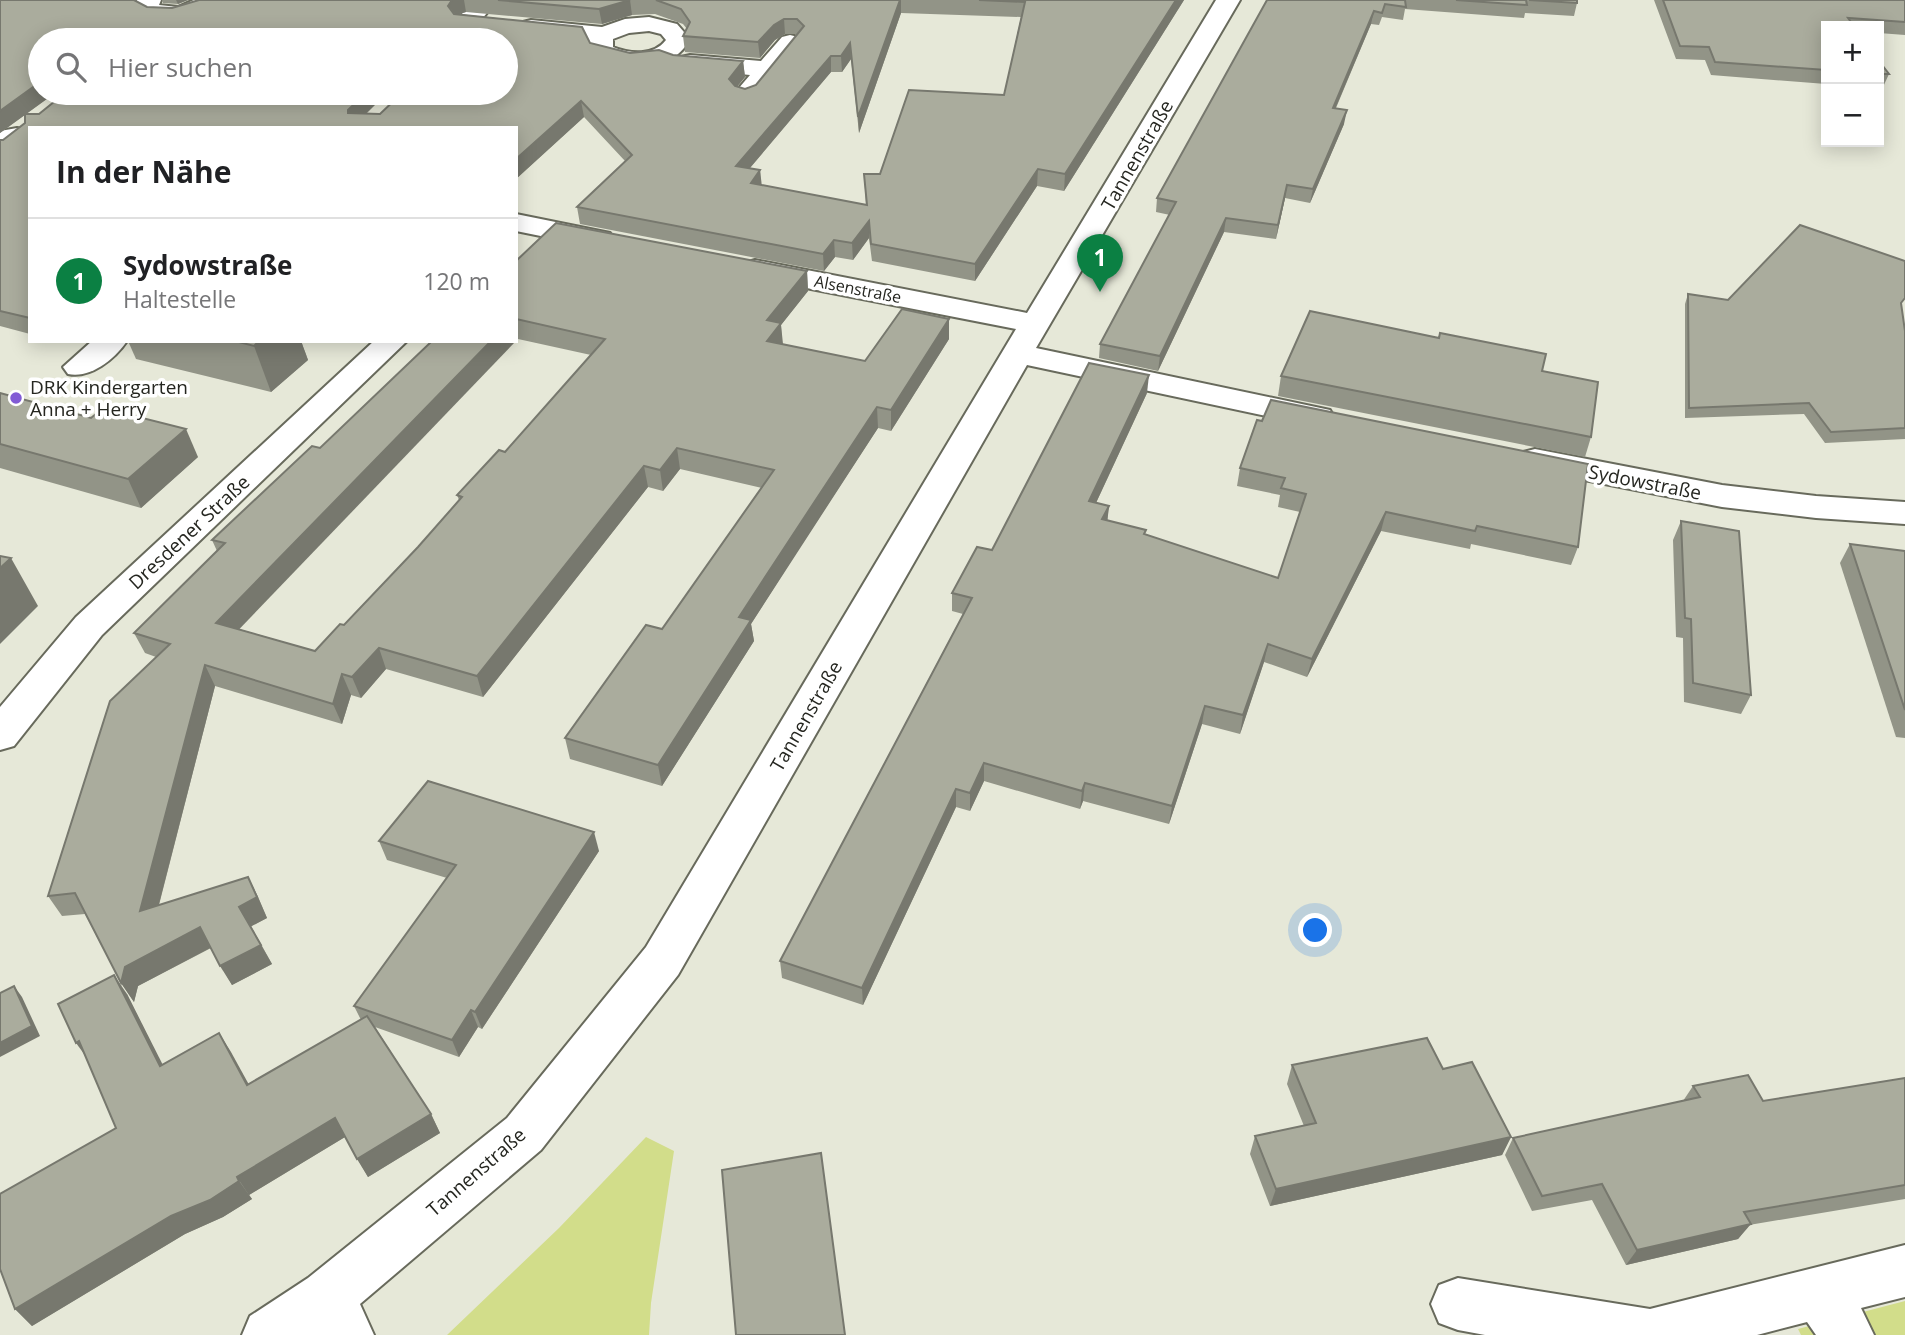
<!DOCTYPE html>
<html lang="de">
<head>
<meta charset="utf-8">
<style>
  body { margin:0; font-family:"Open Sans",sans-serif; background:#f2f2f2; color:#202124 }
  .controls { position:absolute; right:21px; top:21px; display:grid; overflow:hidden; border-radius:0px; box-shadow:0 4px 18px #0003 }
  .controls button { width:63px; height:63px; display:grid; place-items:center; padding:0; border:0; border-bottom:2px solid #e0e0e0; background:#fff; color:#202124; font:35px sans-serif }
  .you { position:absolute; left:1316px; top:931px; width:24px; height:24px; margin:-18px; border:5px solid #fff; border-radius:50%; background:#1a73e8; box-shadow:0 0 0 10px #1a73e833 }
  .badge { display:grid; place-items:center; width:46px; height:46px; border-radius:50%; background:#0b8043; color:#fff; font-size:23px; font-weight:700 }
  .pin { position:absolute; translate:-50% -58px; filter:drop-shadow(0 2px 4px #0008) }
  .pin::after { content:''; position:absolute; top:37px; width:24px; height:21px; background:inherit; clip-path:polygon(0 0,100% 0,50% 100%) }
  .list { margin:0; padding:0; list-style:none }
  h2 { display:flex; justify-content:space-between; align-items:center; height:91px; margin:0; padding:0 28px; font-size:30px }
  h2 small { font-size:23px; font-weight:400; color:#757577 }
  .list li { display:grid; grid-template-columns:46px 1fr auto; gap:21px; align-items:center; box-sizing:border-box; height:126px; padding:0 28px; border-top:2px solid #e0e0e0 }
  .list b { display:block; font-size:26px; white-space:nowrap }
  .list p { margin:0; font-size:23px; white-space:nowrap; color:#757577 }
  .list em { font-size:23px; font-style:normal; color:#757577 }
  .icon { flex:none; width:38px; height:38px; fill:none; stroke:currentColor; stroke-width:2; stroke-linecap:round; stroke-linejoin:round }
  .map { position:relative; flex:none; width:1905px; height:1335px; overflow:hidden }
  .search { position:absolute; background:#fff; box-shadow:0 4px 18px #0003; left:28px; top:28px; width:490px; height:77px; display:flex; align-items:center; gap:18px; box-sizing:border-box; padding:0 24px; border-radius:38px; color:#757577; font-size:26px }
  .panel { position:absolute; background:#fff; box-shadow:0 4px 18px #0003; left:28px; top:126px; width:490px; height:217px; border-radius:0px }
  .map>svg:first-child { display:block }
  .green { fill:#d2dd8a }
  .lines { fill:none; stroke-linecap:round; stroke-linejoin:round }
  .minor-casing { stroke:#686a5c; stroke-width:4 }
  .minor { fill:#fff; fill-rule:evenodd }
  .wall { fill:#929487; fill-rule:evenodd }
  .shaded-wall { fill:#77786e }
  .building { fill:#aaac9d; stroke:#77786e; stroke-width:2 }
  .poi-dot { fill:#825bd5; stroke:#fff; stroke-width:2.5 }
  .labels { text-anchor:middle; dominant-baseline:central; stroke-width:7; stroke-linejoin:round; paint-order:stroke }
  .far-street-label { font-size:16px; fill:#252620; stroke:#fff }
  .street-label { font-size:19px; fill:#252620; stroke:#fff }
  .poi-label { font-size:19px; fill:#252620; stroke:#fff; text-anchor:start }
</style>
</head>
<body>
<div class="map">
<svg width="1905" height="1335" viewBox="0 0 1905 1335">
  <rect width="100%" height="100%" fill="#e6e8d8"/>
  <g class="green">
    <path d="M646 1137 674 1151 651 1303 649 1335H447L559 1228Z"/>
    <path d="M1905 1301V1335H1801L1798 1329Z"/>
  </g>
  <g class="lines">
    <g class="minor-casing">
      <g id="minor">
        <path d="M137 0H161L159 5 178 7 194 0H220C204 22 152 32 135 7Z"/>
        <path d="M474 0H498L464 40H439Z"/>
        <path d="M1216 0H1240L1036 348 1330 410 1334 417 1330 424 1318 427 1027 365 678 975 541 1150 360 1304 374 1335H242L250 1316 308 1278 507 1118 646 947 1016 329 755 278 745 275 740 269 745 263 755 260 1027 313Z"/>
        <path d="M649 17 677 24 690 39C671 75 626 70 593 56L587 39 531 34 523 32 519 27 523 22 531 20 602 27 625 19ZM649 31 661 34 666 40C654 56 630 54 613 47V39L629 33Z"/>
        <path d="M790 35 798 37 802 42 760 94 751 97 742 94 738 89 750 75 690 69 681 67 678 62 681 57 690 55 761 61 782 37Z"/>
        <path d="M17 128 30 130V146L17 144 0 147V131Z"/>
        <path d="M516 214 610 233 614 239 610 245 600 248 516 231Z"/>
        <path d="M92 341H127C115 359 90 379 68 374L63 367Z"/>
        <path d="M374 341H407L102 635 14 746 0 750V707L76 617Z"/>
        <path d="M1535 449 1722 485 1816 496 1905 502V524L1816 518 1722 507 1523 468 1518 460 1523 452Z"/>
        <path d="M1905 1245V1297L1861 1308 1874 1335H1816L1807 1322 1757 1335H1485L1458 1330 1439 1323 1431 1304 1439 1285 1458 1278 1650 1309Z"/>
      </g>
    </g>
    <use href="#minor" class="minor"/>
  </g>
  <g class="wall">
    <path d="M0 0H134L147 7 172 8 199 0H1184L1064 191 1037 186 975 281 872 261 869 238 853 260 835 257 824 271 580 224 577 207 625 161 584 117 516 179V128H30V334L0 326V140H3L25 123V114H39L65 93H387L366 114H380L402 93H506V40H40V93H55L0 133ZM466 12 602 24 632 15 655 14 683 24 687 29 683 36 685 52 760 58 775 40 785 34H797L756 85 745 89 737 87 745 77 743 61 673 55 659 50 630 53 590 43 582 27 459 14ZM901 13 1021 17 1004 95 909 90 880 174H864L866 205 761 186 760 170 750 168 831 72H842L851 59 859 133Z"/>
    <path d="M162 0H188L178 4 163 3Z"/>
    <path d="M1267 0H1577V3L1574 16 1525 13 1524 18 1405 9 1403 20 1382 17 1379 25 1371 24 1336 108 1344 124 1310 203 1285 198 1276 239 1224 232 1158 371 1099 358 1100 344 1170 215 1156 212 1157 198Z"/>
    <path d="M1654 0H1905V35L1879 33V26H1826V84L1711 75 1705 60 1676 59Z"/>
    <path d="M1879 61 1889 74 1883 87H1879Z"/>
    <path d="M516 261 807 271 808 291 781 325 782 344 865 361 949 319V339L891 431 878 428 798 550 751 624 754 641 662 786 570 759 565 738 662 629 762 488 680 469 663 491 648 487 483 697 386 669 361 698 351 695 342 724 215 686 159 905 248 877 258 897 267 918 251 926 272 964 232 985 211 948 138 986 134 1002 121 983 85 914 62 916 48 896 156 657 145 653 134 633 217 551 212 540 312 446 239 629 315 651 344 625 418 547 459 500 457 495 505 452 591 355 518 339 516 341Z"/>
    <path d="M1688 294 1728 300 1901 307 1905 331V439L1825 443 1804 414 1685 418V304Z"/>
    <path d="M128 341H301L308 360 271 392 136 359Z"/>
    <path d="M1542 371 1591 437 1585 457 1278 396 1281 376Z"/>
    <path d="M0 393 91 418 198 457 141 508 0 468Z"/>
    <path d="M1147 393 1096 503 1109 506 1107 521 1146 535 1278 578 1300 512 1278 507 1280 495 1237 486 1240 468 1257 420 1578 547 1571 565 1471 544 1470 549 1381 531 1307 677 1264 662 1240 734 1202 724 1169 824 1083 801 1080 809 984 781 970 811 956 807 863 1005 782 978 780 961 963 614 952 611V593L992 550Z"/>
    <path d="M1681 521 1751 695 1741 714 1684 702 1683 638 1676 637 1673 540Z"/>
    <path d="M1850 544 1905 551V738L1896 737 1840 563Z"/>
    <path d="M379 841 599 851 482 1029 478 1027 459 1057 375 1027 431 1114 440 1133 368 1177 345 1137 249 1195 252 1199 223 1217 185 1234 32 1326 15 1309 116 1128 127 994 162 1065 219 1033 248 1084 361 1020 354 1006 447 878 387 860Z"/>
    <path d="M1292 1065 1443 1069 1511 1137 1502 1155 1270 1206 1250 1154 1255 1136 1304 1126 1287 1084Z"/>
    <path d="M1905 1078V1199L1749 1225 1738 1239 1626 1265 1592 1200 1532 1211 1505 1155 1513 1138 1683 1101 1693 1086 1763 1101Z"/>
  </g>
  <g class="shaded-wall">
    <path d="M176 0H188L178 4Z"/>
    <path d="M452 0H464L466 12 456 15 448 6Z"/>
    <path d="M630 0 632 15 602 24 599 9Z"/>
    <path d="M900 0H901V13L859 133 858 117Z"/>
    <path d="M1176 0H1184L1064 191 1065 174Z"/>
    <path d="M1374 11 1371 24 1330 121 1333 108Z"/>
    <path d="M784 19 785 34 775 40 760 58 758 42 774 25Z"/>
    <path d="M850 43 851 59 842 72 841 56Z"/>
    <path d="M831 56V72L738 182 736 166Z"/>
    <path d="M743 61 745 77 730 95 729 79Z"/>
    <path d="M40 82V93H55L0 133V111Z"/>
    <path d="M366 93H387L353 126 348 113V110Z"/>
    <path d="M581 101 584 117 516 179V159Z"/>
    <path d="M1347 110 1344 124 1310 203 1313 189Z"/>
    <path d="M1038 169 1037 186 975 281V264Z"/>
    <path d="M760 170 762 187 751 183Z"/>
    <path d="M1287 185 1285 198 1276 239 1278 225Z"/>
    <path d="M1226 218 1224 232 1158 371 1160 356Z"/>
    <path d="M869 221V238L853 260 852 243Z"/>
    <path d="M834 240 835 257 824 271 823 254Z"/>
    <path d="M807 271 808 291 781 325 783 344 769 361 767 341V320Z"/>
    <path d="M949 319V339L891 431V410Z"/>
    <path d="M259 341H301L308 360 271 392 254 346Z"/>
    <path d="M491 341H516L226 643 216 623Z"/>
    <path d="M1149 375 1147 393 1088 520 1089 501Z"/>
    <path d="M877 407 878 428 751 624 754 641 662 786 658 765 739 617Z"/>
    <path d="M186 429 198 457 141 508 128 479Z"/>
    <path d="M677 448 680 469 663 491 660 470Z"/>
    <path d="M644 466 648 487 483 697 477 676Z"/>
    <path d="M1109 506 1107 524 1102 519Z"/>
    <path d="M1386 512 1381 531 1307 677 1312 659Z"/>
    <path d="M11 558 38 606 0 644V568Z"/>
    <path d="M1268 644 1264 662 1240 734 1243 715Z"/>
    <path d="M379 648 386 669 361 698 352 677Z"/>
    <path d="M205 665 215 686 152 931 140 911Z"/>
    <path d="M342 674 351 695 342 724 333 704Z"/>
    <path d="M1205 706 1202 724 1169 824 1172 806Z"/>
    <path d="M984 763V781L970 811V793Z"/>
    <path d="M1085 783 1083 801 1080 809 1082 791Z"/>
    <path d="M956 789V807L863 1005 862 988Z"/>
    <path d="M594 832 599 851 482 1029 475 1012Z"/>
    <path d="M248 877 258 897 267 918 250 927 239 907Z"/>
    <path d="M200 927 212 947 138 986 134 1002 121 983 125 967Z"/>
    <path d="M261 945 272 964 232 985 220 966Z"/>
    <path d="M114 975 127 994 173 1085 160 1066Z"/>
    <path d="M14 986 22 997 40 1036 0 1057V1043Z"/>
    <path d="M471 1010 478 1027 459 1057 452 1040Z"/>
    <path d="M219 1033 231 1052 259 1103 247 1085Z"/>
    <path d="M79 1041 90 1062 76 1043Z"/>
    <path d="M431 1114 440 1133 368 1177 357 1159Z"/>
    <path d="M335 1118 345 1137 249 1195 237 1177Z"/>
    <path d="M1511 1137 1502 1155 1270 1206 1276 1189Z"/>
    <path d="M239 1181 252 1199 223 1217 185 1234 32 1326 15 1309 171 1216Z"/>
    <path d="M1751 1224 1738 1239 1626 1265 1637 1250Z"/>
  </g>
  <g class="building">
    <path d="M0 0H134L147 7 172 8 199 0H452L448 6 454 14 582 27 590 43 630 53 659 50 673 55 743 61 729 79 735 86 745 89 756 85 804 26 797 19H784L774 25 758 42 683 36 690 22 681 9 656 0H900L858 117 850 43 841 56H831L736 166 760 170 751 183 867 205 864 174H880L909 90 1004 95 1025 2 979 0H1176L1065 174 1038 169 975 264 871 244 869 221 852 243 834 240 823 254 577 207 632 155 581 101 516 159V128H30V318L0 311V140H3L25 123V114H39L65 93H366L348 110V113L380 114 402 93H506V40H40V82L0 111Z"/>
    <path d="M498 0H630L599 9Z"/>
    <path d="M1267 0H1405L1406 7 1385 4 1382 13 1374 11 1333 108 1347 110 1313 189 1287 185 1278 225 1226 218 1160 356 1100 344 1176 202 1157 198Z"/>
    <path d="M1456 0H1526L1527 5Z"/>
    <path d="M1529 0H1577V3Z"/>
    <path d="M1663 0H1905V22L1848 18 1854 26H1826V70L1715 62 1709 47 1680 46Z"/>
    <path d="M1879 61 1889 74H1879Z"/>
    <path d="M556 223 807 271 767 320 781 323 767 341 865 361 902 309 949 319 891 410 877 407 796 530 739 617 751 620 658 765 565 738 646 625 662 629 774 470 677 448 660 470 644 466 477 676 379 648 352 677 342 674 333 704 205 665 140 911 248 877 257 897 239 907 261 945 220 966 200 927 125 967 121 983 75 893 48 896 110 701 170 644 134 633 225 543 212 540 312 446 320 448 432 341H491L216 623 315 651 340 624 344 625 418 547 462 497 457 495 499 450 505 452 605 339 516 319V261Z"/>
    <path d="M1800 225 1905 261V298L1901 303 1905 331V428L1831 432 1809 403 1689 408 1688 294 1728 300Z"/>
    <path d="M1310 311 1439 338 1440 333 1546 354 1542 371 1598 382 1591 437 1281 376Z"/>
    <path d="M235 341H259L254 346Z"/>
    <path d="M1089 363 1149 375 1089 501 1109 506 1102 519 1146 530 1144 534 1278 578 1306 494 1281 488 1285 478 1240 468 1257 420 1262 421 1271 400 1588 464 1578 547 1477 526 1475 531 1386 512 1312 659 1268 644 1243 715 1205 706 1172 806 1085 783 1082 791 984 763 970 793 956 789 862 988 780 961 972 598 952 593 977 547 992 550Z"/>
    <path d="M0 393 91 418 103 408 186 429 128 479 0 444Z"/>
    <path d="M1681 521 1739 531 1751 695 1693 683 1691 619 1685 618Z"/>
    <path d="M1850 544 1905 551V710Z"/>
    <path d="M0 556 11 558 0 568Z"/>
    <path d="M428 781 594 832 475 1012 471 1010 452 1040 354 1006 456 865 379 841Z"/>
    <path d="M114 975 160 1066 219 1033 247 1085 367 1016 431 1114 357 1159 335 1118 237 1177 239 1181 210 1200 171 1216 15 1309 0 1269V1194L116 1128 79 1041 76 1043 58 1004Z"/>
    <path d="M14 986 32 1026 0 1043V993Z"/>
    <path d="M1427 1038 1443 1069 1472 1062 1511 1137 1276 1189 1255 1136 1316 1123 1292 1065Z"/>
    <path d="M1748 1075 1763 1101 1905 1078V1185L1744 1212 1751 1224 1637 1250 1602 1184 1542 1196 1513 1138 1700 1097 1693 1086Z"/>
    <path d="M821 1153 845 1335H736L722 1170Z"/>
  </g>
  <circle class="poi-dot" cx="16" cy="398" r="7"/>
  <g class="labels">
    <g class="far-street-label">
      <text transform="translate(858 289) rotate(11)">Alsenstraße</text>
    </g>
    <g class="street-label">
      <text transform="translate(1137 155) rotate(-60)">Tannenstraße</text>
      <text transform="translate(1645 482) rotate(11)">Sydowstraße</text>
      <text transform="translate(189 532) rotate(-43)">Dresdener Straße</text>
      <text transform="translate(806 716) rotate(-60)">Tannenstraße</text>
      <text transform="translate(476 1172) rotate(-41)">Tannenstraße</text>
    </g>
    <g class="poi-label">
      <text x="30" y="387">DRK Kindergarten<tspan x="30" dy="22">Anna + Herry</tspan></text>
    </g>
  </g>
</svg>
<div class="controls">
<button>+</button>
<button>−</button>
</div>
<div class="you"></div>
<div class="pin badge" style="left:1100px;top:292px">1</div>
<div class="search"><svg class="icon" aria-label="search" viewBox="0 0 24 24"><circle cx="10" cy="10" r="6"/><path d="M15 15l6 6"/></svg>Hier suchen</div>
<section class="panel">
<h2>In der Nähe<small></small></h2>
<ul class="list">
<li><span class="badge">1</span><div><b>Sydowstraße</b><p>Haltestelle</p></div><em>120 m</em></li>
</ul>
</section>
</div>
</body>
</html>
